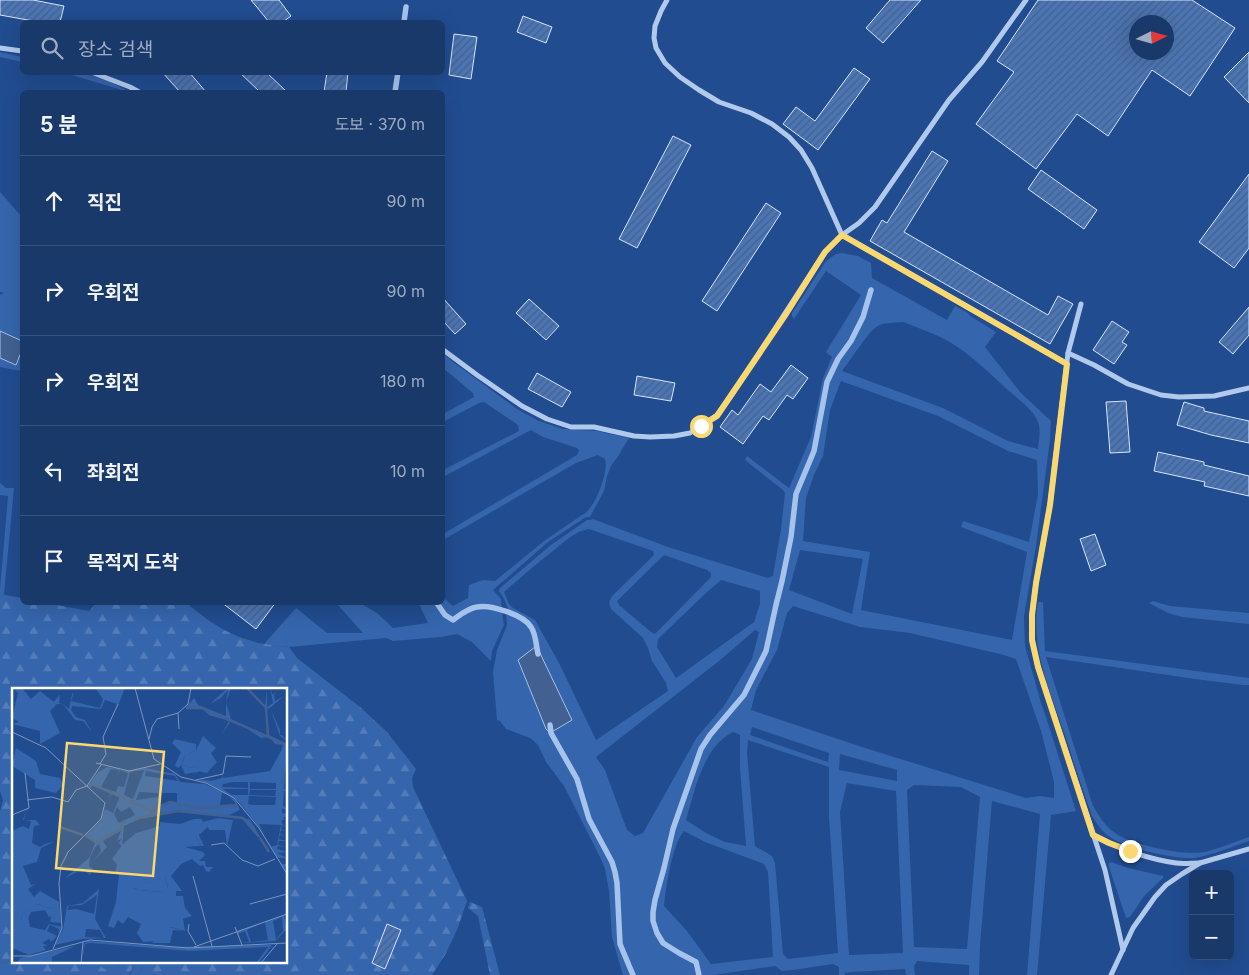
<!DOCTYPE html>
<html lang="ko">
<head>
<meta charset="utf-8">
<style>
  body { margin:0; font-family:Inter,"Noto Sans KR",sans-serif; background:#224071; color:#f1f3f6 }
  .controls { position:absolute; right:15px; bottom:15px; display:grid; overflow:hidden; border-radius:8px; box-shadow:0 5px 20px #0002 }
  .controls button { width:45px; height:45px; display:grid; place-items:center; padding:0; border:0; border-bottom:1px solid #37537e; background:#19396b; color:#f1f3f6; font:25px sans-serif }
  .compass { position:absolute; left:1129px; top:15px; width:45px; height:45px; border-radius:50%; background:#19396b; box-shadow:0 5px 20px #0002; rotate:85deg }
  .stop { position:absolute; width:15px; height:15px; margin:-11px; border:4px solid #f9d872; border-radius:50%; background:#fff }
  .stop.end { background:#f9d872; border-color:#fff; box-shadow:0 1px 5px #0008 }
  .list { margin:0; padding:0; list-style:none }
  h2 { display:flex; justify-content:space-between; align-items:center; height:65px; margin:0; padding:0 20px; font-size:21px }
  h2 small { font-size:16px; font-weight:400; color:#9facc1 }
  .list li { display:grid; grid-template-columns:32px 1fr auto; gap:15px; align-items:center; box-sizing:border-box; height:90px; padding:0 20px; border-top:1px solid #37537e }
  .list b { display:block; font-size:19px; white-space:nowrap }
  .list em { font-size:16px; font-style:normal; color:#9facc1 }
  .icon { flex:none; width:28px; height:28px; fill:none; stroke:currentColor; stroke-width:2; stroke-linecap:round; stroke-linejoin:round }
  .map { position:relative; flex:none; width:1249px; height:975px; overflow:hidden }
  .search { position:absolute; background:#19396b; box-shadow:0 5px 20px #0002; left:20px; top:20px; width:425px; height:55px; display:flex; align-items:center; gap:12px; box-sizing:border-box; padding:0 18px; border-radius:8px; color:#9facc1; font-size:19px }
  .panel { position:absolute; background:#19396b; box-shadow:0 5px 20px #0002; left:20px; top:90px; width:425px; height:515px; border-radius:8px }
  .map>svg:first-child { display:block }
  .green { fill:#3565ac; fill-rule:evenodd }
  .forest { fill:url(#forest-firs) }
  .water { fill:#426091; stroke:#a5c3ed }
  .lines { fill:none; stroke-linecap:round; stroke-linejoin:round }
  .stream { stroke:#a5c3ed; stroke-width:5.5 }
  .building { fill:url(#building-hatch); stroke:#d6e4f9; fill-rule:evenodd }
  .street { stroke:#b1c9ec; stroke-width:5 }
  .route { stroke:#f9d872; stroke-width:6 }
  .inset-river { fill:none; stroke:#426091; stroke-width:2.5 }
  .inset-road { fill:none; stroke:#7a94bc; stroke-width:1 }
  .view { fill:#f9d872; fill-opacity:0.15; stroke:#f9d872; stroke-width:2.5 }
  .inset-edge { fill:none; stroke:#fff; stroke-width:2.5 }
</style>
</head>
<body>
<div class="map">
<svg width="1249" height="975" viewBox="0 0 1249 975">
  <defs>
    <pattern id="forest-firs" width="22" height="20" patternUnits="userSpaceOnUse" patternTransform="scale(1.25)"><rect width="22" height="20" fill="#3565ac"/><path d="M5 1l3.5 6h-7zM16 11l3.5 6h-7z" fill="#537cb8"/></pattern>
    <pattern id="building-hatch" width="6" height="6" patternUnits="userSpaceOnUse" patternTransform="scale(1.25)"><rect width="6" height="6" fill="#4a75b6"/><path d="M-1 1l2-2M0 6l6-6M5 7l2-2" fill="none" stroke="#4b6081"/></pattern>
  </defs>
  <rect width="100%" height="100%" fill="#214c8f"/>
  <g class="green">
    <path d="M0 52 22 57V62L0 57Z"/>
    <path d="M65 73H81L109 81 129 92Z"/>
    <path d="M0 192 22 217V341L0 331V295L4 293 0 292Z"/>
    <path d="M842 253 858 256 871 263 872 278 947 320 955 306 968 313 970 316 996 332 985 347 1021 393 1051 421 1050 440 1036 546 1024 616 1025 646 1041 703 1045 714 1076 811 1051 815 1037 975H1027L1040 814 992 801 980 946 979 975H969V965L917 961 914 966 915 975H906L905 969 852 972 845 973V975H839V967L833 964 793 970 782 971 775 966 714 975H700L697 961 689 956 679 952 664 942 658 932 655 921 654 912 656 900 666 868 674 830 703 750 711 735 745 696 767 651 777 605 784 581 792 538 798 494 816 451 828 383 839 360 852 342 864 317 873 290 872 288 870 289 861 316 850 340 837 359 826 382 813 450 795 494 790 537 781 580 774 605 765 650 742 694 708 734 700 749 672 829 663 867 654 899 651 912 652 921 656 933 663 944 678 955 695 963 697 975H634L621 944 618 883 613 861 591 819 579 778 552 732 572 720 538 649 534 629 529 622 509 611 504 599 499 591 500 588 551 545 587 520H590L593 519 668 547 768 578 773 576 781 529 785 493 783 490 745 460 747 456 789 488 811 437 823 378 832 357 826 352 861 295 826 271 794 319 792 316V313L826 261 836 254ZM903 322C918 328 933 333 946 340 969 352 990 374 1009 391 1019 400 1033 409 1038 422 1041 430 1039 440 1038 449L1008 441 943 408 842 371C851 360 866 335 876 327 883 322 895 323 903 322ZM841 381 938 416 1008 451 1037 460 1038 494 1029 542 963 521 961 527 1027 552 1012 640 861 610 870 552 803 541 806 498 814 475 823 456 830 410ZM589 529 653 551 654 555 612 596 609 602 611 609 643 638 648 648 652 661 666 683 668 691 596 740 559 663 535 620 513 608 509 604 504 592C520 578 536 564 553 551 564 542 575 531 589 529ZM800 550 863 559 852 614 789 590ZM664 555 707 570 711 573V577L655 634 651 632 619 605 617 601ZM721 580 760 591V604L754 622 676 678 657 647 658 639 706 593ZM793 606 860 627 910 633 1000 654 1016 659 1041 731 1054 782V798L1040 796 1026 798 862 747 751 710 756 690 777 650 787 613ZM755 630 759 632 752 659 724 706 697 737 643 833 635 836 627 830 605 770 596 757 719 661ZM752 727 829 753 828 762 750 735ZM733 732 740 735V768L746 846 725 842 706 833 686 820C695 790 703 747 733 732ZM748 740 829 767V817L838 953 788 959 783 954 775 863 772 856 755 846 747 753ZM840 754 897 770V781L839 770ZM847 783 896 791 903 953 849 955 840 812ZM914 785 961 787 980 797 967 949 914 947 907 790ZM684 831 705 842 764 864 768 872 773 957 711 964 687 931 664 906C666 887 672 845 684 831Z"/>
    <path d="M22 350V367L21 371 0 367V358L16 365Z"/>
    <path d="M443 353 453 362 517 409 539 421 563 429 597 431 629 438 617 458 612 464 607 476 604 491 590 517H586L548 542 493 590 501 599 502 609C477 602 474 605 452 618L446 614 438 603 442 602 443 595 445 599 453 606 468 598 469 585 483 580 495 581 544 541 582 515C595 510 609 471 605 459L598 455 576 463 443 540V534L577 455 579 451 577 448 543 437 531 430 443 477V470L519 431 518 425 484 402 479 403 443 422V414L474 397 473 393 443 368Z"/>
    <path d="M0 483 6 488H14L4 595 0 594V589L8 496 0 495Z"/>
    <path d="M1153 601 1170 606 1249 613V624L1182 617 1168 613 1149 603Z"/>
    <path d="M418 602 435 603 444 616 453 621 476 608 486 607 502 612 504 625 492 651 491 661 472 642 457 634 441 637 393 641 386 638 289 647 264 644 296 608 327 633H363L336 603H360L377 613 393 628 428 623Z"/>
    <path d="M1038 602H1043L1045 651 1249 678V685H1243L1195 679 1046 657 1093 806C1099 816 1105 826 1115 833 1132 845 1184 856 1205 852 1220 848 1234 842 1249 837V841C1231 847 1212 855 1194 858 1176 860 1119 847 1106 834 1100 829 1096 822 1092 816 1082 788 1073 760 1064 732 1050 691 1030 646 1038 602Z"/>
    <path d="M506 613C515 617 528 621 532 630 534 635 534 642 535 647L518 661 546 729 550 733 576 779 588 820 610 862 614 872 616 884 619 945 631 975H623L612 937 609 891 605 869 601 859 564 786 546 762 538 745 530 738 506 729 500 721 497 720 493 672 497 650 507 625Z"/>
    <path d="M1111 862 1128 868 1163 876V878L1144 896 1130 917 1126 918 1108 864Z"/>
    <path d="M6 961 18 963 14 975H0V963Z"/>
    <path d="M98 961H123L118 966 107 971 99 966Z"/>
    <path d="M136 961H145L138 975H130Z"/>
  </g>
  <g class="forest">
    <path d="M0 594 22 598V602L46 603 89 611 96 603H186L208 620 224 630 239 637 258 643 289 647 297 658 360 707 387 732 416 769 412 778 413 787 467 901 457 930 445 955 432 975H138L145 961H286V689H14V961H98L99 966 107 970 118 966 123 961H136L129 975H14L18 963 6 961 0 963V811L3 800 0 791Z"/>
    <path d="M470 902 482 907 500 975H490L478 916 468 908Z"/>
  </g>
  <g class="water">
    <path d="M0 331 22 341V350L16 365 0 358Z"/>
    <path d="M535 647 538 649 572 720 550 733 546 729 518 660Z"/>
  </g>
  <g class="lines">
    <g class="stream">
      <path d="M404 22 406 7"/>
      <path d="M395 92 398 72"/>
      <path d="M436 602 445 615 453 620C460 615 468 608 477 607 490 604 524 615 531 627 536 634 536 645 538 654"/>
      <path d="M550 725 551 733 577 779 589 819 612 862 615 872 617 883 620 944 633 975"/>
      <path d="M699 975 696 962 679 953 663 943 657 933 653 921V912L655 900 664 868 673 829 701 749 710 735 744 695 766 651 776 605 782 581 791 537 796 494 814 451 827 382 838 359 851 341 863 317 871 290"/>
    </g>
  </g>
  <g class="building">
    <path d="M0 0H33L64 6 60 22H39L0 15Z"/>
    <path d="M251 0H279L291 16 283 22H269Z"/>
    <path d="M890 0H921L883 43 866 28Z"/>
    <path d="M1038 0H1192L1235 28 1190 96 1152 70 1108 136 1077 114 1036 169 976 124 1014 72 997 61ZM1136 22H1166V52H1136Z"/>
    <path d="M523 16 552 27 546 43 517 32Z"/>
    <path d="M454 34 477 37 471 79 449 75Z"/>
    <path d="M1249 52V103L1224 77Z"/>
    <path d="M854 68 870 79 818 150 783 124 796 107 815 121Z"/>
    <path d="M162 72H189L206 92H180Z"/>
    <path d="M239 72H266L287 92H260Z"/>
    <path d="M327 72H348L346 92H324Z"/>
    <path d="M673 136 691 145 637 248 619 239Z"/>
    <path d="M932 151 948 161 904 232 1048 315 1058 296 1073 304 1050 344 870 241 882 220 887 223Z"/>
    <path d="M1041 170 1097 210 1084 229 1028 189Z"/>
    <path d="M1249 174V248L1234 268 1199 242Z"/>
    <path d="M766 203 781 213 717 311 702 301Z"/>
    <path d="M442 297 466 324 455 334 442 320Z"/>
    <path d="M529 299 559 326 546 340 516 313Z"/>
    <path d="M1249 307V335L1233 354 1219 342Z"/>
    <path d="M1112 321 1129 332 1122 342 1127 345 1114 364 1093 350Z"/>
    <path d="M791 365 808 378 793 399 787 395 769 420 763 416 743 444 720 427 732 410 738 415 760 384 771 392Z"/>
    <path d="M537 373 571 392 562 407 528 389Z"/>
    <path d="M637 376 675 383 671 401 634 395Z"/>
    <path d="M1126 401 1130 452 1110 453 1106 402Z"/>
    <path d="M1184 402 1204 408V411L1249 421V443L1211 435 1177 425Z"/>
    <path d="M1158 452 1204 462V465L1249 476V496L1204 486 1205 482 1154 471Z"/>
    <path d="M1095 534 1106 565 1091 571 1080 539Z"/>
    <path d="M221 602H276L256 629Z"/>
    <path d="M387 924 401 930 385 969 372 963Z"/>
  </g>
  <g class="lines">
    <g class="street">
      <path d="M667 0 661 11 655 26 654 38 656 48 665 63 680 77 699 90 719 102 751 113 772 124 789 137 801 150 812 168 842 235 1067 364"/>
      <path d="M0 48 22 51"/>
      <path d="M91 72 130 87 139 92"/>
      <path d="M1081 304 1068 353 1050 505 1036 583 1032 615V640L1038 667 1105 870 1123 950"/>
      <path d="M442 349 477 375 522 406 547 419 571 427H594L634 436 650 437 674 436 690 433 717 415 731 396 825 252 842 235 859 223 875 207 949 100 982 62 1026 0"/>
      <path d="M1068 353 1094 365 1128 384 1161 395 1179 397 1214 396 1249 388"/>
      <path d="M1093 835C1118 848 1148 859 1176 863 1183 864 1192 863 1200 863"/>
      <path d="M1111 975 1133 928 1155 897 1166 885 1182 874 1200 863 1249 849"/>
    </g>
  </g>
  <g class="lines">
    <path class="route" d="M701 426 717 416 786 314 825 252 842 235 1067 364 1050 505 1036 583 1032 615V640L1038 667 1093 835 1109 843 1130 851"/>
  </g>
  <g transform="translate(12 688)">
    <rect width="275" height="275" fill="#214c8f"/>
    <path d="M1 0H10L19 11 28 3 42 14 48 6 47 15 51 16 57 21 60 6 62 5 59 13 88 20 91 11 83 0H113L105 20V16L93 12 89 21 60 18 59 22 64 29 73 32 80 44 71 33 63 32 51 16H45L38 23 48 45 28 56V43L0 36 7 34 0 30 6 5ZM219 0 214 14 219 31 256 48 254 19 248 15 235 1 253 18 255 0V19L261 15 258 0 261 7 266 0 262 7 263 13 272 8 258 20 268 42V47H270L275 53 268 48 258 20 254 21 257 47 275 56 272 101 275 103H272L271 117 275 121H270V125L275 126 271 131 275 132H270V136L275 138 270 137 269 141 275 143 269 142 268 146 275 148 268 147 267 151 275 153H267L266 157 275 159 266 158 265 161 275 164 265 165 275 170H266L270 176H275L272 181 248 140 225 112 186 91 199 93 210 90V87L211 90 258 83 269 63 271 57 263 56 258 49 249 50 225 34 219 33 210 46 217 33 197 27 190 20H173L182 10 186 17 214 28V13L216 2 209 10 198 16 212 3ZM221 94H236V100L210 99 211 96ZM238 94 264 95V101H238ZM211 101H236V107H220ZM238 102H264L263 108 237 107ZM237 108 264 109 263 117H240L236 116ZM247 136 269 137 265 157 258 159ZM191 48 204 60 199 65 205 74 195 85 186 83 185 78 179 80 170 76 173 68 184 62ZM95 79 114 83 134 80 163 86 168 94 193 96 210 104 208 117 224 116 217 108 224 113 228 122 215 128 230 129 238 132 251 153 231 130 167 124 136 127 112 138 110 159 107 155 110 150 105 153 109 143 96 148 91 153 95 159 80 175 89 163 87 156 84 158 78 169 77 178 81 181 78 187 73 183H67L53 190 77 170 83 155 73 148 89 132 93 121 101 125 108 108 100 106 96 110 99 105 81 97 78 100 82 104 76 98 86 84ZM99 81 107 82 105 89 108 82 116 85 112 99 106 98 104 104 89 99ZM132 82 121 111 112 107 118 84ZM134 83 163 88 166 93 133 88ZM127 104 146 105V109L124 112ZM147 105H165V114L158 113 147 117ZM105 119 109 124 118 119 123 127 107 135 102 126ZM206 130 221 132 215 159 213 142H197L196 139 187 147 192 158H189L184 150 187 140 191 134ZM124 186 138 195 140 186 153 189 156 200 151 204 126 202 122 200 121 189ZM87 201 83 231 94 250 70 251 43 257 51 241 55 218 71 215ZM85 207 82 226 64 221 55 222 57 218 70 217ZM74 241 88 242 92 250 73 249ZM24 216 40 221 41 227 37 229 33 222 19 224 11 242 9 228ZM275 226 272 228 275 241 263 253 230 255 237 254 233 243 226 246 225 243ZM270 229 271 243 264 251 261 233ZM253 234 256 252 239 254 235 242ZM158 239 171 243 161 242 158 255H140ZM76 253 158 259 260 257 247 275H244L256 259 177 263 79 255 73 256 70 275 72 256ZM63 258 40 269V275H5L8 270Z" fill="#3565ac" fill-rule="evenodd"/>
    <path d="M163 51 184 56V62L172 69 170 76 179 80 185 78 187 84 173 86 169 77 166 80 163 77 169 64 160 55ZM4 60 24 73 28 86 48 90 51 97 44 105 23 100V92L0 78ZM18 121 14 123 12 132H24L28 137 22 138 20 155 28 159 33 156 43 153 29 160 25 174 11 178 19 197 24 196 16 201 22 209 28 203 47 214 49 235 38 234 40 221 25 216 9 228 11 240V232L16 228 18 239 33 242 37 236 50 239 46 246 47 241 38 237 35 243 45 248 39 254 37 251 30 255 36 258H31L34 262 17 267 0 260V143L11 138 17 141 19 133 11 132 14 122ZM182 131H190L191 134 184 150 189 158 173 159 191 164 193 167 187 173H193L194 179H201L197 184 194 183 191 177 188 178 180 171 169 176 159 188 170 203H164V208H171L173 220 180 228 171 231 173 243 159 239 146 253 131 254 125 245 129 236 116 229 111 236 106 232 102 240 96 238 104 214 107 186 103 185 105 176 100 171 111 156 124 145 148 138V134L168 136ZM123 186 137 195 141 192 140 186 148 189V192L153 189 156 199 150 204 125 202 122 200Z" fill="#3565ac" fill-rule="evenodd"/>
    <path class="inset-river" d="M235 0 254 20 256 48M174 20H190L275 57M80 96 140 123 158 114 185 120 226 118M122 131 166 123 231 130 247 149M48 139 71 147M74 148 85 155 109 141 113 132M248 150 257 164"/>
    <path class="inset-road" d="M123 0 142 71 169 89 194 95 222 110 247 140 275 186M166 25 167 41M0 44 34 60 93 115 89 131 56 164 49 178 47 195 50 240 41 261M137 51 140 39 145 31 166 25 176 16 179 0M84 75 117 83 148 76M88 76 94 66 91 49 106 16M184 92 211 86 214 68 239 69M15 112 40 109 56 114 64 102 75 98 89 77M0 127 17 120 13 85M199 157 212 155 230 172 246 178 263 171M181 188 200 258M238 216 275 206M177 236 176 243 184 257M223 239 230 257M182 259 275 226M0 268H19L78 252 176 260 275 255M69 275 71 254M249 275 265 256"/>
    <path class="view" d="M55 55 152 64 141 188 44 180Z"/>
    <rect width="275" height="275" class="inset-edge"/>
  </g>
</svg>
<div class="controls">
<button>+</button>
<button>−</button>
</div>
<svg class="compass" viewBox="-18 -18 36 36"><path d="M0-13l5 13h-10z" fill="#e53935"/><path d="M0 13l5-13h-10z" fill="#9facc1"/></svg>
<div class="stop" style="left:701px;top:426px"></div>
<div class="stop end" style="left:1130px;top:851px"></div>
<div class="search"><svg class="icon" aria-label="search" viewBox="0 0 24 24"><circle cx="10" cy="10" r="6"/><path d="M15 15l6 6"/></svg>장소 검색</div>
<section class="panel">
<h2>5 분<small>도보 · 370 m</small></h2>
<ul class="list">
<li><svg class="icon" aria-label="ahead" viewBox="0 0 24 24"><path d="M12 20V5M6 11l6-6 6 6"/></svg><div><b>직진</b></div><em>90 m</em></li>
<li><svg class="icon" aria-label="right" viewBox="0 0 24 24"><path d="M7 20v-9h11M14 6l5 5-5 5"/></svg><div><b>우회전</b></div><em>90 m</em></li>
<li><svg class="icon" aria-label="right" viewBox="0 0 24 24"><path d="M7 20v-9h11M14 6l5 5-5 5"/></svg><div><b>우회전</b></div><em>180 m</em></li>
<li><svg class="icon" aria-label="left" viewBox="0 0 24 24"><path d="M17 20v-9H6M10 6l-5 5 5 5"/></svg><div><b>좌회전</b></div><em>10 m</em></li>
<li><svg class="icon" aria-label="arrive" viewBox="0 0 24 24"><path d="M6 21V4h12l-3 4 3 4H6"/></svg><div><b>목적지 도착</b></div></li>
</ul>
</section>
</div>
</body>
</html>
